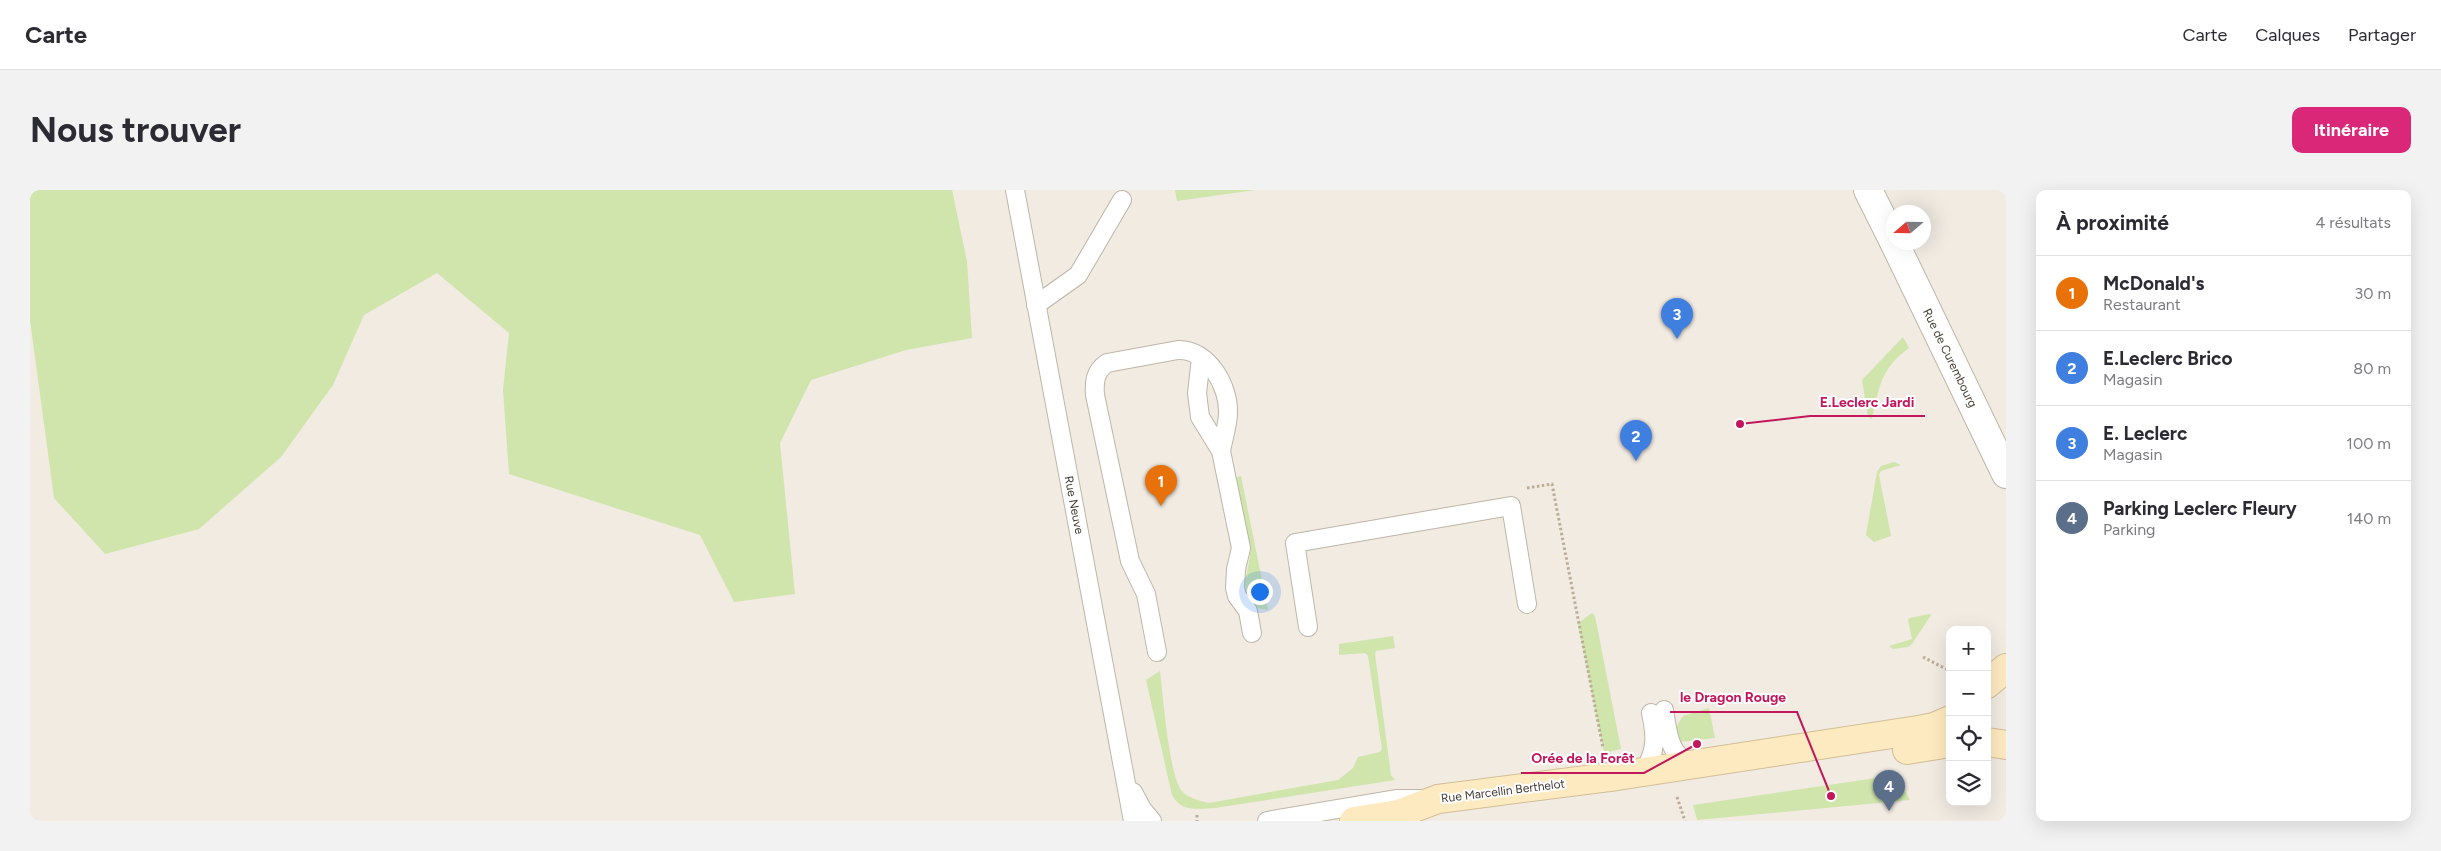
<!DOCTYPE html>
<html lang="fr">
<head>
<meta charset="utf-8">
<style>
  body { margin:0; font-family:Figtree,sans-serif; background:#f2f2f3; color:#2b2b33 }
  .controls { position:absolute; right:15px; bottom:15px; display:grid; overflow:hidden; border-radius:10px; box-shadow:0 5px 20px #0002 }
  .controls button { width:45px; height:45px; display:grid; place-items:center; padding:0; border:0; border-bottom:1px solid #e1e1e2; background:#fff; color:#2b2b33; font:25px sans-serif }
  .compass { position:absolute; left:1856px; top:15px; width:45px; height:45px; border-radius:50%; background:#fff; box-shadow:0 5px 20px #0002; rotate:250deg }
  .you { position:absolute; left:1229px; top:401px; width:18px; height:18px; margin:-12px; border:4px solid #fff; border-radius:50%; background:#1a73e8; box-shadow:0 0 0 8px #1a73e833 }
  .badge { display:grid; place-items:center; width:32px; height:32px; border-radius:50%; background:#db2777; color:#fff; font-size:16px; font-weight:700 }
  .pin { position:absolute; translate:-50% -41px; filter:drop-shadow(0 1px 2px #0008) }
  .pin::after { content:''; position:absolute; top:26px; width:18px; height:15px; background:inherit; clip-path:polygon(0 0,100% 0,50% 100%) }
  .list { margin:0; padding:0; list-style:none }
  h2 { display:flex; justify-content:space-between; align-items:center; height:65px; margin:0; padding:0 20px; font-size:21px }
  h2 small { font-size:16px; font-weight:400; color:#7c7c81 }
  .list li { display:grid; grid-template-columns:32px 1fr auto; gap:15px; align-items:center; box-sizing:border-box; height:75px; padding:0 20px; border-top:1px solid #e1e1e2 }
  .list b { display:block; font-size:19px; white-space:nowrap }
  .list p { margin:0; font-size:16px; white-space:nowrap; color:#7c7c81 }
  .list em { font-size:16px; font-style:normal; color:#7c7c81 }
  .icon { flex:none; width:28px; height:28px; fill:none; stroke:currentColor; stroke-width:2; stroke-linecap:round; stroke-linejoin:round }
  .map { position:relative; flex:none; width:1976px; height:631px; overflow:hidden; border-radius:10px }
  header { display:flex; align-items:center; gap:30px; box-sizing:border-box; height:70px; padding:0 25px; background:#fff; border-bottom:1px solid #e1e1e2 }
  header strong { font-size:24px }
  nav { display:flex; gap:28px; margin-inline-start:auto; font-size:18px }
  .intro { display:flex; align-items:center; justify-content:space-between; box-sizing:border-box; height:120px; padding:0 30px }
  h1 { margin:0; font-size:35px }
  .button { padding:12px 22px; border-radius:10px; background:#db2777; color:#fff; font-size:18px; font-weight:700 }
  main { display:flex; gap:30px; padding:0 30px }
  aside { flex:1; background:#fff; border-radius:10px; box-shadow:0 5px 20px #0002 }
  .map>svg:first-child { display:block }
  .green { fill:#cfe5ab }
  .lines { fill:none; stroke-linecap:round; stroke-linejoin:round }
  .lane-casing { stroke:#bfb5a8; stroke-width:20 }
  .street-casing { stroke:#bfb5a8; stroke-width:30 }
  .secondary-casing { stroke:#d3be95; stroke-width:30 }
  .path { stroke:#bdad97; stroke-width:3; stroke-dasharray:2.5 2.5; stroke-linecap:butt }
  .lane { stroke:#fff; stroke-width:18 }
  .street { stroke:#fff; stroke-width:28 }
  .secondary { stroke:#fdeac0; stroke-width:28 }
  .labels { text-anchor:middle; dominant-baseline:central; stroke-width:4; stroke-linejoin:round; paint-order:stroke }
  .street-label { font-size:12px; fill:#423b33; stroke:#fff }
  .leader { fill:none; stroke:#c2185b; stroke-width:2 }
  .callout-dot { fill:#c2185b; stroke:#fff; stroke-width:2 }
  .callout-label { font-size:14px; text-anchor:middle; font-weight:bold; fill:#c2185b; stroke:#fff; stroke-width:4; stroke-linejoin:round; paint-order:stroke }
</style>
</head>
<body>
<header>
<strong>Carte</strong>
<nav><a>Carte</a><a>Calques</a><a>Partager</a></nav>
</header>
<div class="intro"><h1>Nous trouver</h1><a class="button">Itinéraire</a></div>
<main>
<div class="map">
<svg width="1976" height="631" viewBox="0 0 1976 631">
  <rect width="100%" height="100%" fill="#f1ebe2"/>
  <g class="green">
    <path d="M0 0H922L937 71 942 148 876 160 781 190 750 253 765 404 704 412 670 345 479 284 473 200 479 143 407 83 334 125 303 195 251 267 169 339 75 364 24 308 0 130Z"/>
    <path d="M1145 0H1225L1147 11Z"/>
    <path d="M1873 147 1879 158C1851 178 1849 197 1842 229L1838 227 1832 190Z"/>
    <path d="M1864 272 1871 275 1851 281 1849 285 1861 346 1844 352 1836 345 1847 282 1851 276Z"/>
    <path d="M1211 286 1238 420 1228 418 1217 403 1215 392 1220 367 1205 288Z"/>
    <path d="M1562 423 1565 426 1591 559 1574 563 1548 433Z"/>
    <path d="M1899 424 1901 425 1882 454 1878 457 1863 459 1859 456 1882 449 1878 430 1880 428Z"/>
    <path d="M1363 446 1365 458 1346 461 1345 464 1361 585 1365 590 1185 618C1167 619 1151 622 1142 605L1116 490 1130 481C1133 506 1139 583 1151 600 1157 608 1170 611 1179 613L1308 590 1323 578 1328 567 1350 562 1352 559 1338 466 1335 463 1309 465V454Z"/>
    <path d="M1679 518 1685 548 1649 552 1646 537 1653 526Z"/>
    <path d="M1866 585 1880 610 1667 630 1663 615Z"/>
  </g>
  <g class="lines">
    <g class="lane-casing">
      <g id="lane">
        <path d="M985 0 1103 631"/>
        <path d="M1006 115 1048 85 1092 10"/>
        <path d="M1171 168 1167 203 1170 227 1191 261 1211 358 1206 379 1205 398 1207 406 1218 421 1222 443"/>
        <path d="M1278 437 1265 353 1481 316 1497 414"/>
        <path d="M1127 462 1116 404 1100 371 1065 205C1064 192 1065 181 1077 173L1148 160C1178 159 1199 196 1198 223 1198 235 1193 249 1191 261"/>
        <path d="M1634 520C1638 542 1638 566 1663 574"/>
        <path d="M1613 582C1627 561 1626 546 1621 523"/>
        <path d="M1103 602 1112 619 1122 631"/>
        <path d="M1237 631 1366 609H1392"/>
      </g>
    </g>
    <g class="street-casing">
      <g id="street">
        <path d="M1838 0 1864 52"/>
        <path d="M1864 52 1976 284"/>
      </g>
    </g>
    <g class="secondary-casing">
      <g id="secondary">
        <path d="M1957 494 1976 478"/>
        <path d="M1957 552 1976 555"/>
        <path d="M1877 560 1920 553"/>
        <path d="M1324 631 1368 624 1408 609 1587 586 1888 540 1904 537 1920 530"/>
      </g>
    </g>
    <g class="path">
      <path d="M1497 298 1522 294 1573 558"/>
      <path d="M1893 467 1920 481"/>
      <path d="M1647 607 1655 631"/>
      <path d="M1167 625V631"/>
    </g>
    <use href="#lane" class="lane"/>
    <use href="#street" class="street"/>
    <use href="#secondary" class="secondary"/>
  </g>
  <g class="labels">
    <g class="street-label">
      <text transform="translate(1920 168) rotate(64)">Rue de Curembourg</text>
      <text transform="translate(1044 315) rotate(79)">Rue Neuve</text>
      <text transform="translate(1473 601) rotate(-7)">Rue Marcellin Berthelot</text>
    </g>
  </g>
  <path class="leader" d="M1710 234L1780 226H1895M1801 606L1767 522H1640M1667 554L1614 583H1491"/>
  <g class="callout-dot">
    <circle cx="1710" cy="234" r="5"/>
    <circle cx="1801" cy="606" r="5"/>
    <circle cx="1667" cy="554" r="5"/>
  </g>
  <g class="callout-label">
    <text x="1837" y="217">E.Leclerc Jardi</text>
    <text x="1703" y="512">le Dragon Rouge</text>
    <text x="1553" y="573">Orée de la Forêt</text>
  </g>
</svg>
<div class="controls">
<button>+</button>
<button>−</button>
<button><svg class="icon" aria-label="locate" viewBox="0 0 24 24"><circle cx="12" cy="12" r="6"/><path d="M12 2v4M12 18v4M2 12h4M18 12h4"/></svg></button>
<button><svg class="icon" aria-label="layers" viewBox="0 0 24 24"><path d="M12 4l9 5-9 5-9-5zM3 14l9 5 9-5"/></svg></button>
</div>
<svg class="compass" viewBox="-18 -18 36 36"><path d="M0-13l5 13h-10z" fill="#e53935"/><path d="M0 13l5-13h-10z" fill="#7c7c81"/></svg>
<div class="you"></div>
<div class="pin badge" style="left:1131px;top:316px;background:#e8710a">1</div>
<div class="pin badge" style="left:1606px;top:271px;background:#3f7fe0">2</div>
<div class="pin badge" style="left:1647px;top:149px;background:#3f7fe0">3</div>
<div class="pin badge" style="left:1859px;top:621px;background:#5c6f8a">4</div>
</div>
<aside>
<h2>À proximité<small>4 résultats</small></h2>
<ul class="list">
<li><span class="badge" style="background:#e8710a">1</span><div><b>McDonald's</b><p>Restaurant</p></div><em>30 m</em></li>
<li><span class="badge" style="background:#3f7fe0">2</span><div><b>E.Leclerc Brico</b><p>Magasin</p></div><em>80 m</em></li>
<li><span class="badge" style="background:#3f7fe0">3</span><div><b>E. Leclerc</b><p>Magasin</p></div><em>100 m</em></li>
<li><span class="badge" style="background:#5c6f8a">4</span><div><b>Parking Leclerc Fleury</b><p>Parking</p></div><em>140 m</em></li>
</ul>
</aside>
</main>
</body>
</html>
